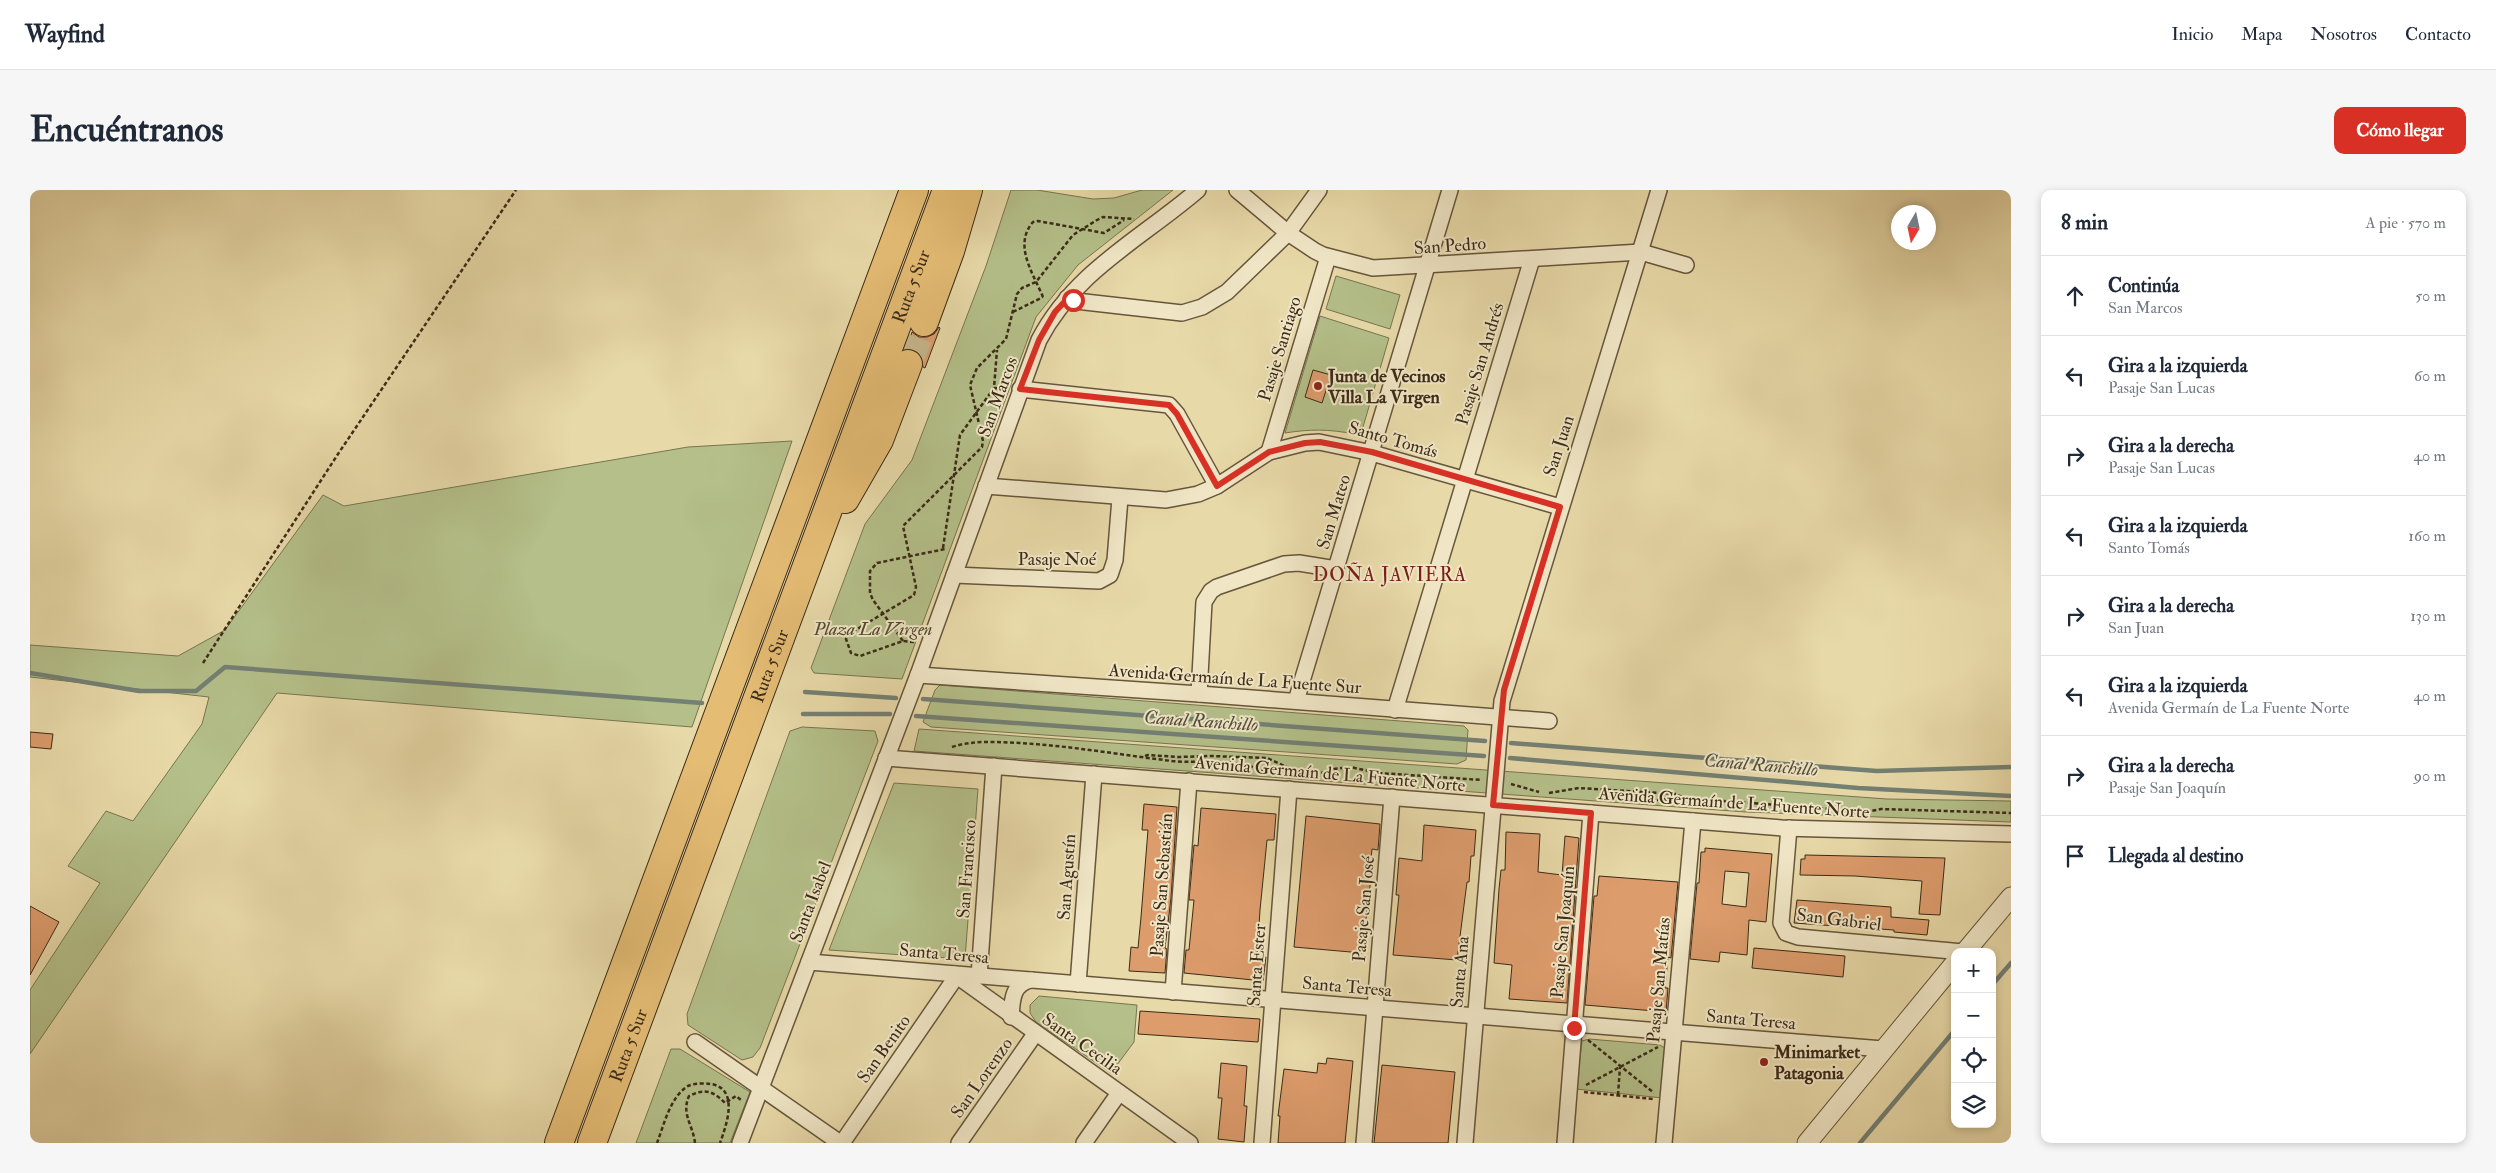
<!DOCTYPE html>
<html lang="es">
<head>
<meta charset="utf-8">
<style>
  body { margin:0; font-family:"IM FELL Double Pica",serif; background:#f6f6f7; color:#1f2937 }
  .controls { position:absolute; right:15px; bottom:15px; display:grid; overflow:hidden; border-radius:10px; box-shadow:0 2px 8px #0003 }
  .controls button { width:45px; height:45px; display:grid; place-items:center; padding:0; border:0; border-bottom:1px solid #e0e1e3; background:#fff; color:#1f2937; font:25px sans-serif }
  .compass { position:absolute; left:1861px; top:15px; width:45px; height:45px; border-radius:50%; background:#fff; box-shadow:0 2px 8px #0003; rotate:189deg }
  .stop { position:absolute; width:15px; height:15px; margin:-11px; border:4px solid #d93025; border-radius:50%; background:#fff }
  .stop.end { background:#d93025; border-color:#fff; box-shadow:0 1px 5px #0008 }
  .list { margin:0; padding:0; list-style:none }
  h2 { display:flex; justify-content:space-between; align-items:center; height:65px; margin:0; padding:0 20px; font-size:21px }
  h2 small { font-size:16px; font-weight:400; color:#747a83 }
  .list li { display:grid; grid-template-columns:32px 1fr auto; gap:15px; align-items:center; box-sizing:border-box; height:80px; padding:0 20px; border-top:1px solid #e0e1e3 }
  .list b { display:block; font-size:19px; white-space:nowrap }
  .list p { margin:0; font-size:16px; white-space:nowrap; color:#747a83 }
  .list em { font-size:16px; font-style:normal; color:#747a83 }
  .icon { flex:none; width:28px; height:28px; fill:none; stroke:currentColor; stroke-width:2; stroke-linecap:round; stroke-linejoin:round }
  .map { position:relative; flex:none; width:1981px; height:953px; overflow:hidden; border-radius:10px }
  header { display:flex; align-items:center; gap:30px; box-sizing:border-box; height:70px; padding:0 25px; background:#fff; border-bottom:1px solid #e0e1e3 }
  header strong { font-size:24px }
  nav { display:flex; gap:28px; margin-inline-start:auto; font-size:18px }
  .intro { display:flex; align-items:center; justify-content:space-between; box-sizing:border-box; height:120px; padding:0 30px }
  h1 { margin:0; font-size:35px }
  .button { padding:12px 22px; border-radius:10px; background:#d93025; color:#fff; font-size:18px; font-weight:700 }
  main { display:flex; gap:30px; padding:0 30px }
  aside { flex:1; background:#fff; border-radius:10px; box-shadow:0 2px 8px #0003 }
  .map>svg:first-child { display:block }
  .green { fill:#b4bf89; stroke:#787550 }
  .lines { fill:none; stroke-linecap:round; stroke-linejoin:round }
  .stream { stroke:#738074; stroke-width:4.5 }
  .building { fill:#dd9c6c; stroke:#3b2b18; fill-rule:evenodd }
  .motorway-tunnel { stroke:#c5b68b; stroke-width:28; stroke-dasharray:28 14; stroke-linecap:butt }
  .minor-casing { stroke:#66563c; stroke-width:18 }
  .tertiary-casing { stroke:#66563c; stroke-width:21 }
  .motorway-casing { stroke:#3b2b18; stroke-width:30 }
  .path { stroke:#3b2b18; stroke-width:2.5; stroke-dasharray:4 2.5; stroke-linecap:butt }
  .minor { stroke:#f0e6c6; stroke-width:15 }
  .tertiary { stroke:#f0e6c6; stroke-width:19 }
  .motorway { stroke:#e4bc74; stroke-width:28 }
  .route { stroke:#d93025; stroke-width:6 }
  .poi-dot { fill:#8f2418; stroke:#f0e6c6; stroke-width:2 }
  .labels { text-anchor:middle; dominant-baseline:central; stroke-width:4; stroke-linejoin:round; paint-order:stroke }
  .street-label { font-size:18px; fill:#3b2b18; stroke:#f0e6c6 }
  .poi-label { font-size:18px; font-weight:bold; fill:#3b2b18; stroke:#f0e6c6; text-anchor:start }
  .park-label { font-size:18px; font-style:italic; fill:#53492f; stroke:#f0e6c6 }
  .neighbourhood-label { font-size:19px; letter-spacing:1px; fill:#7a1f14; stroke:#f0e6c6 }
  .water-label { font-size:19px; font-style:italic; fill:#524e3e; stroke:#f0e6c6 }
</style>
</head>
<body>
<header>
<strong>Wayfind</strong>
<nav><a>Inicio</a><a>Mapa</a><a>Nosotros</a><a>Contacto</a></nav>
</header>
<div class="intro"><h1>Encuéntranos</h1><a class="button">Cómo llegar</a></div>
<main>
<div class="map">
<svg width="1981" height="953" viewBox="0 0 1981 953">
  <rect width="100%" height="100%" fill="#e8d9a8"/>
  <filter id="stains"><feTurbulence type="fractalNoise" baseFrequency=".004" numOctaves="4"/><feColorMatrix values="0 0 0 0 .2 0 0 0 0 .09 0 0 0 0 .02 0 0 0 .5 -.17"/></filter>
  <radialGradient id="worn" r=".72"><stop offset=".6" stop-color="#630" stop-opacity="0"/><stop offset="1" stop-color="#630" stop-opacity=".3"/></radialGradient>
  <g class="green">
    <path d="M981 0H1007L1063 9 1084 8 1112 0H1143L1048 75 1006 127 872 489 784 483 781 478 835 334 882 270 956 76Z"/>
    <path d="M1306 86 1370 105 1360 139 1296 119Z"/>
    <path d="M1290 126 1359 148 1333 237 1324 244C1299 239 1280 239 1255 243Z"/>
    <path d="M762 251 662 537 247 503 0 864V800L70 693 38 676 76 621 103 631 172 534 179 507 0 487V455L148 466 195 440 293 305 314 316 658 257Z"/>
    <path d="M910 495 1434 536 1438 540 1436 570 1427 574 901 537 893 532 905 500Z"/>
    <path d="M772 537 845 541 848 551 730 858 723 867 712 870 658 835 657 824 760 541Z"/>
    <path d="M889 539 1857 609 1981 611V632L1716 622 884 561Z"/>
    <path d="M864 593 948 599 935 769 799 760Z"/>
    <path d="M1009 806 1107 815 1104 852 1081 883 1006 832 1000 823V815Z"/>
    <path d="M1559 849 1630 855 1636 859 1633 908 1546 899 1552 851Z"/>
    <path d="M641 859H650L720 902 700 953H606Z"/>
  </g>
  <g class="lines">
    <g class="stream">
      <path d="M0 483 109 501H166L195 477 672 513"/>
      <path d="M775 502 866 508"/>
      <path d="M893 509 1455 551"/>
      <path d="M773 524H860"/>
      <path d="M886 526 1454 566"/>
      <path d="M1481 553 1847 581 1981 577"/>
      <path d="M1480 568 1828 598 1981 606"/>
      <path d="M1962 795 1981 773"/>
      <path d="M1830 953 1925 840"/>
    </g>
  </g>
  <g class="building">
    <path d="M909 137 910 138 895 178 893 177 890 164 884 160 876 159 882 142 889 147H897L904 144Z"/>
    <path d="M1283 180 1301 185 1292 213 1275 207Z"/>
    <path d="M0 542 23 544 21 559 0 557Z"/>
    <path d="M1114 614 1147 617 1141 708 1135 758 1137 759 1135 783 1099 781 1101 757 1108 758 1111 727 1118 640H1112Z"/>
    <path d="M1171 618 1246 624 1244 650H1237L1230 720 1227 767H1236L1233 791 1154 783 1156 760H1159L1164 710H1159L1164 655 1168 656Z"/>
    <path d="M1276 626 1350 634 1348 660 1342 659 1339 688H1341L1332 763 1264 757Z"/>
    <path d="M1394 635 1446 640 1444 666H1441L1439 692H1437L1427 770 1363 765 1369 705H1366L1369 668 1392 671Z"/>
    <path d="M1476 642 1510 644 1508 682 1532 685 1535 646 1549 648 1537 813 1479 809 1482 775 1464 773 1469 699 1471 680H1475Z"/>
    <path d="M1675 658 1742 664 1736 732 1719 730 1717 765 1690 762 1689 772 1660 769 1667 693H1669L1671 662H1675ZM1695 681 1719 683 1716 717 1692 714Z"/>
    <path d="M1775 665 1915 668 1910 725 1889 724 1892 691 1825 686 1770 685 1771 669H1775Z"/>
    <path d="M1569 686 1648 692 1641 768 1638 767 1635 798H1638L1636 822 1555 815 1564 706H1567Z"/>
    <path d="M1767 710 1861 717V727L1899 730 1897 745 1864 742V740L1764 733Z"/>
    <path d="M0 716 29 732 0 785Z"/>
    <path d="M1724 758 1815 766 1813 787 1722 778Z"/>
    <path d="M1110 821 1230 829 1228 852 1108 844Z"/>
    <path d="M1297 868 1323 871 1315 953H1248L1250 926H1248L1254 879 1287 883 1288 873 1296 874Z"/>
    <path d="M1191 873 1217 876 1214 916H1217L1214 952 1188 949 1192 908H1188Z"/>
    <path d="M1352 875 1425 882 1418 953H1344Z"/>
  </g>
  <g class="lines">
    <path class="motorway-tunnel" d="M878 174 894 132"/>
    <g class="minor-casing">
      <g id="minor">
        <path d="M1207 0 1258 43 1285 61 1293 65 1343 78 1611 62 1656 75"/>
        <path d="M1037 108 1046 111 1152 123 1172 117 1197 102 1258 43 1289 0"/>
        <path d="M990 199 1139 215 1147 224 1187 296"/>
        <path d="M1239 262 1298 67"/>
        <path d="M956 296 1136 310 1168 304 1187 296 1239 262 1275 253 1289 252 1342 263 1530 317"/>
        <path d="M924 385 1069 391 1080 385 1085 370 1090 308"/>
        <path d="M888 485 1169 504 1519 531"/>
        <path d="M1169 504 1174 412 1181 401 1187 397 1254 374 1269 373 1306 379"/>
        <path d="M1266 511 1420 0"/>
        <path d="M1365 520 1502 69"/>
        <path d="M856 568 1752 638 1981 644"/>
        <path d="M1759 638 1751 733 1756 743 1768 747 1933 762"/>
        <path d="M779 772 1853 859"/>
        <path d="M924 784 1160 953"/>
        <path d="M949 786 964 576"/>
        <path d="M1048 794 1064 584"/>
        <path d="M1143 802 1159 591"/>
        <path d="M981 827C982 811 982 794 1001 790"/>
        <path d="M665 852 810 953"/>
        <path d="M710 953 888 485 1009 150C1045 81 1111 49 1168 0"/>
        <path d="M812 953 926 787"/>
        <path d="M929 953 1005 844"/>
        <path d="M1054 953 1089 903"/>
        <path d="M1232 953 1259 599"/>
        <path d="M1334 953 1362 607"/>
        <path d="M1435 953 1472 511 1629 0"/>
        <path d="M1535 953 1561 623"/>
        <path d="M1634 953 1663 631"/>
      </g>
    </g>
    <g class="tertiary-casing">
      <g id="tertiary">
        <path d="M1935 762 1981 707"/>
        <path d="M1777 953 1925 773"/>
      </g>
    </g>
    <g class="motorway-casing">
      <g id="motorway">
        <path d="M894 132 920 61 938 0"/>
        <path d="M815 309 849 250 878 174"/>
        <path d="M529 953 884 0"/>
        <path id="s1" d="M562 953 917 0"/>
      </g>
    </g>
    <g class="path">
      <path d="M1013 107C1003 83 983 55 1003 32L1008 31 1074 43 1094 30"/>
      <path d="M983 122 1013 107"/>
      <path d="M964 198 975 199"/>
      <path d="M913 358 930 245 964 198 967 160"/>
      <path d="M873 451 843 410 840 403V381L847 373 915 359"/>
      <path d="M884 452 873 451 830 466 821 463 816 449 819 444 884 405 886 397 873 336 952 257 953 251 940 195 947 178 976 149 987 104 992 98 1006 92 1043 45 1067 30 1073 27 1104 29"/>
      <path d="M173 473 308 264 486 0"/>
      <path d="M1096 482 1155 486"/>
      <path d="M922 557C943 550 967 552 990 553 1041 556 1092 565 1142 571 1173 574 1203 567 1233 581"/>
      <path d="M1115 566 1118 565 1148 567 1181 566 1237 568 1272 584"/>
      <path d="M1285 585 1304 579 1320 577 1349 583 1452 590"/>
      <path d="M1481 594 1509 602"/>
      <path d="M1519 603 1549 598 1646 604 1653 608"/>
      <path d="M1614 611 1653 608 1803 619 1838 624"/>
      <path d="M1836 622 1851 619 1981 623"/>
      <path d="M1558 850 1624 903"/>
      <path d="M1556 895 1628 857"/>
      <path d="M1554 902 1623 909"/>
      <path d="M1588 905 1590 877"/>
      <path d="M627 953C634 935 640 907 658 896 665 893 674 893 681 894 710 899 696 936 690 953"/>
      <path d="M665 953C663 935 651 924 659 906 675 898 683 901 695 913L706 906 711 910"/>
    </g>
    <use href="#minor" class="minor"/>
    <use href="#tertiary" class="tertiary"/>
    <use href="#motorway" class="motorway"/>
  </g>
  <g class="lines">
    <path class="route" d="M1043 110 1038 108 1025 122 1009 150 990 199 1139 215 1147 224 1187 296 1239 262 1275 253 1290 252 1342 262 1530 317 1474 500 1463 615 1561 623 1544 838"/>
  </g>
  <g class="poi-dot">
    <circle cx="1288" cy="196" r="5"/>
    <circle cx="1734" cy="872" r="5"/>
  </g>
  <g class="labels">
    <g class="street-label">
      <text transform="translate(1420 56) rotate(-4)">San Pedro</text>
      <text stroke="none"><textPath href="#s1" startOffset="914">Ruta 5 Sur</textPath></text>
      <text transform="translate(1250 159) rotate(-73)">Pasaje Santiago</text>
      <text transform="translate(1450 174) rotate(-73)">Pasaje San Andrés</text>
      <text transform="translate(968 207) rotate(-70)">San Marcos</text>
      <text transform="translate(1363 250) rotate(16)">Santo Tomás</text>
      <text transform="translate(1529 256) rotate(-72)">San Juan</text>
      <text transform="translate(1304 322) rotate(-73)">San Mateo</text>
      <text x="1027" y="369">Pasaje Noé</text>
      <text stroke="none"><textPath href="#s1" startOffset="509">Ruta 5 Sur</textPath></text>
      <text transform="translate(1205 489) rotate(4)">Avenida Germaín de La Fuente Sur</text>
      <text transform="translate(1300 584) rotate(5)">Avenida Germaín de La Fuente Norte</text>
      <text transform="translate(1704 613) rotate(4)">Avenida Germaín de La Fuente Norte</text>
      <text transform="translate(937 679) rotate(-86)">San Francisco</text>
      <text transform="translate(1037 687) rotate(-86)">San Agustín</text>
      <text transform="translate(1132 695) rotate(-86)">Pasaje San Sebastián</text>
      <text transform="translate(781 712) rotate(-69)">Santa Isabel</text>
      <text transform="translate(1334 719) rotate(-85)">Pasaje San José</text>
      <text transform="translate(1809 730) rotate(7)">San Gabriel</text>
      <text transform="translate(1533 742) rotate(-85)">Pasaje San Joaquín</text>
      <text transform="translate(914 764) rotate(5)">Santa Teresa</text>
      <text transform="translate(1227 775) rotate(-86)">Santa Ester</text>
      <text transform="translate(1430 782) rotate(-85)">Santa Ana</text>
      <text transform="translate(1629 790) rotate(-85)">Pasaje San Matías</text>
      <text transform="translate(1317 797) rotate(5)">Santa Teresa</text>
      <text transform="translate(1721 830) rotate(5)">Santa Teresa</text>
      <text transform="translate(1052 854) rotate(35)">Santa Cecilia</text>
      <text stroke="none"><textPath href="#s1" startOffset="104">Ruta 5 Sur</textPath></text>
      <text transform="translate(854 859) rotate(-55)">San Benito</text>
      <text transform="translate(952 888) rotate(-55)">San Lorenzo</text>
    </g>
    <g class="poi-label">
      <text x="1298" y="186">Junta de Vecinos<tspan x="1298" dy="21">Villa La Virgen</tspan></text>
      <text x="1744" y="862">Minimarket<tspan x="1744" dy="21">Patagonia</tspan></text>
    </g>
    <g class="park-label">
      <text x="843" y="439">Plaza La Virgen</text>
    </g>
    <g class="neighbourhood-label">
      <text x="1360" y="385">DOÑA JAVIERA</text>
    </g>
    <g class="water-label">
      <text transform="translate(1171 531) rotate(4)">Canal Ranchillo</text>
      <text transform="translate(1731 575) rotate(5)">Canal Ranchillo</text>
    </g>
  </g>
  <rect width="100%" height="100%" filter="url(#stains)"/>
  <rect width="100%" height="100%" fill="url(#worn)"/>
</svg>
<div class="controls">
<button>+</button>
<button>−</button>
<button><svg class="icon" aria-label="locate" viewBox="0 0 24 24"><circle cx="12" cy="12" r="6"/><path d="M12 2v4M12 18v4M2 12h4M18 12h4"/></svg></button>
<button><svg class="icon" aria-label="layers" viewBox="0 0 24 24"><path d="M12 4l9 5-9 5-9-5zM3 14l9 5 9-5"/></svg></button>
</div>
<svg class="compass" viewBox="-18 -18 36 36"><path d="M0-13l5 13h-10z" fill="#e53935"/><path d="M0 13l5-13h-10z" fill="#747a83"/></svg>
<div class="stop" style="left:1043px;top:110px"></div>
<div class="stop end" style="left:1544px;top:838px"></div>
</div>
<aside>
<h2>8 min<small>A pie · 570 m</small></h2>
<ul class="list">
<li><svg class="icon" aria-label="ahead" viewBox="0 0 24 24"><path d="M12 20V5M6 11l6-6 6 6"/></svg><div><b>Continúa</b><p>San Marcos</p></div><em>50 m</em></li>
<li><svg class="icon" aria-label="left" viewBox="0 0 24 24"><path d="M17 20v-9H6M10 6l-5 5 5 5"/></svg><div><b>Gira a la izquierda</b><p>Pasaje San Lucas</p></div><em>60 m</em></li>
<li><svg class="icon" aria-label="right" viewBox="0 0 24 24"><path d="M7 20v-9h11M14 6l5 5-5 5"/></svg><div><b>Gira a la derecha</b><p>Pasaje San Lucas</p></div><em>40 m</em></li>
<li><svg class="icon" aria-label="left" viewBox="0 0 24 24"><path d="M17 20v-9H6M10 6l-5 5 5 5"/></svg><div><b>Gira a la izquierda</b><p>Santo Tomás</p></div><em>160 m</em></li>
<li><svg class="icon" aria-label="right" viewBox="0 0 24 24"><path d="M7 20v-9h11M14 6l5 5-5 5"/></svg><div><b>Gira a la derecha</b><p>San Juan</p></div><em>130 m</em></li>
<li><svg class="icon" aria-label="left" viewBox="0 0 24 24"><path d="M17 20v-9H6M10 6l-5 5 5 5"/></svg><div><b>Gira a la izquierda</b><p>Avenida Germaín de La Fuente Norte</p></div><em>40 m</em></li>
<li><svg class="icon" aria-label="right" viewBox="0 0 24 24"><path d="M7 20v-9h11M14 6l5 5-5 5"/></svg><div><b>Gira a la derecha</b><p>Pasaje San Joaquín</p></div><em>90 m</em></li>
<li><svg class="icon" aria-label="arrive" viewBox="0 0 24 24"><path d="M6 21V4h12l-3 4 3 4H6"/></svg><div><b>Llegada al destino</b></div></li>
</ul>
</aside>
</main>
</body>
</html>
